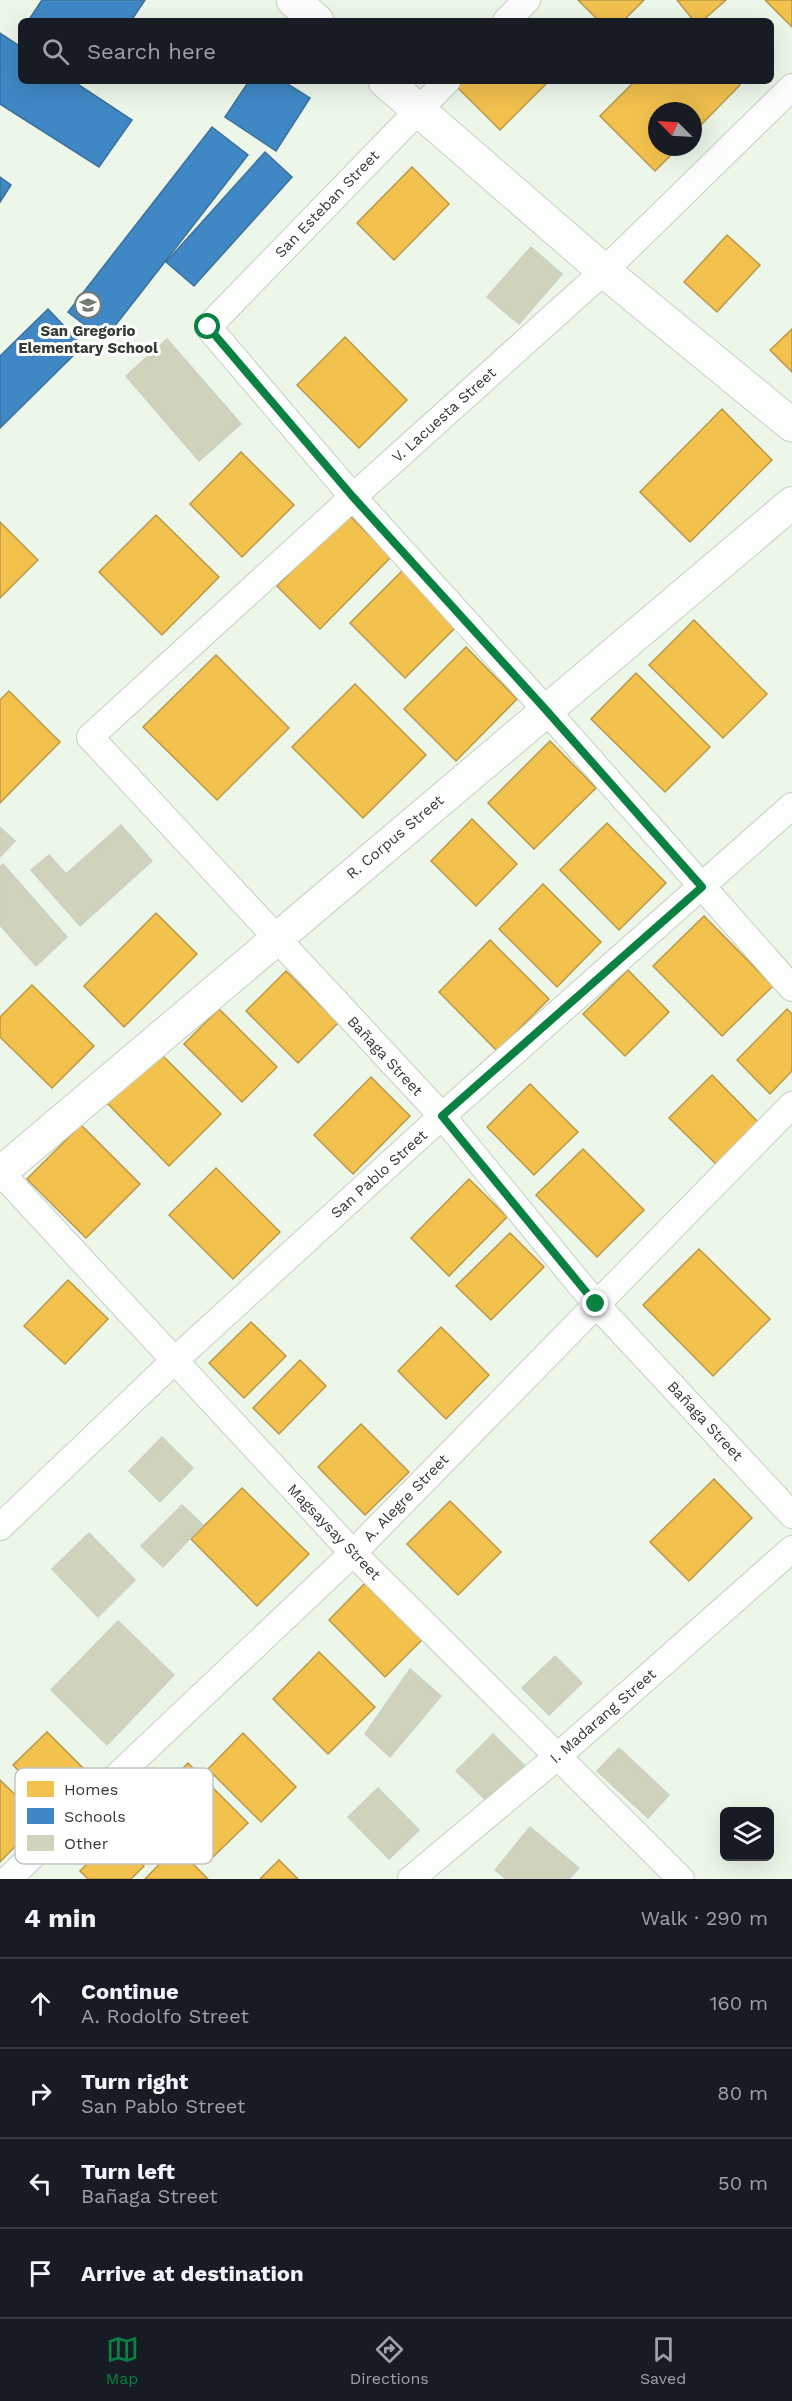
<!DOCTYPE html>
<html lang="en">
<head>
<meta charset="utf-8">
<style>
  body { margin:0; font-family:"Work Sans",sans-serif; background:#20242c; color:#f1f3f6 }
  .controls { position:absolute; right:18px; bottom:18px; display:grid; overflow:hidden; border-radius:9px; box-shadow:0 6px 24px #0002 }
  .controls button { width:54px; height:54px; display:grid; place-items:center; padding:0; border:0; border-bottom:2px solid #363941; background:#171b24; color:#f1f3f6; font:30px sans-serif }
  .compass { position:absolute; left:648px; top:102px; width:54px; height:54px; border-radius:50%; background:#171b24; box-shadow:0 6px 24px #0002; rotate:294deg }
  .stop { position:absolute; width:18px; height:18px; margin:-14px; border:4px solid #0b8043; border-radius:50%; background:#fff }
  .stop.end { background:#0b8043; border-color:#fff; box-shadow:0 2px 6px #0008 }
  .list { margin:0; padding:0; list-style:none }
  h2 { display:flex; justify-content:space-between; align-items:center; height:78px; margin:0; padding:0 24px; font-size:26px }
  h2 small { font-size:20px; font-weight:400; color:#9ea1a6 }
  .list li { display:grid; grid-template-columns:39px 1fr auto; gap:18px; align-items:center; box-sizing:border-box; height:90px; padding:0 24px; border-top:2px solid #363941 }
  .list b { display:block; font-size:22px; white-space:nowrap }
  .list p { margin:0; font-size:20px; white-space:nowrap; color:#9ea1a6 }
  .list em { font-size:20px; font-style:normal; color:#9ea1a6 }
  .icon { flex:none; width:33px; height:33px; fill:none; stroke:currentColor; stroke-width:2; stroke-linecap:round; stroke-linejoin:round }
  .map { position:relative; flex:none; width:792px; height:1879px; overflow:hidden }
  .search { position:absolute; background:#171b24; box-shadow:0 6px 24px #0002; left:18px; right:18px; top:18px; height:66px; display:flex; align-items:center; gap:15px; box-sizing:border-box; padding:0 21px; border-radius:9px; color:#9ea1a6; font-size:22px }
  .sheet { height:438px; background:#171b24 }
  nav { display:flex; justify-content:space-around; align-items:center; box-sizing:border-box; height:84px; border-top:2px solid #363941; background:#171b24; font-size:16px; color:#9ea1a6 }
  nav a { display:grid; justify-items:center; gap:3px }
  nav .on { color:#0b8043 }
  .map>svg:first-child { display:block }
  .homes { fill:#f2c14e; stroke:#b99946; stroke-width:1.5 }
  .schools { fill:#3f88c5; stroke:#3c7199; stroke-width:1.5 }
  .building { fill:#cfd3bb; stroke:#ccd0c5; stroke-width:1.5 }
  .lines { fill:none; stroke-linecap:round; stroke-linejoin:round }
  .minor-casing { stroke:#c7cfc5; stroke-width:28 }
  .tertiary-casing { stroke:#c7cfc5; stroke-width:34 }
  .secondary-casing { stroke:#c7cfc5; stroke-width:35 }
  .minor { stroke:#fcfefc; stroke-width:26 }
  .tertiary { stroke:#fcfefc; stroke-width:32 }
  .secondary { stroke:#fcfefc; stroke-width:33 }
  .route { stroke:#0b8043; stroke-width:8 }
  .labels { text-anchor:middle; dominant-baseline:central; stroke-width:6; stroke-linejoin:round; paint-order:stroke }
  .street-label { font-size:15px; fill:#343b32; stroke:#fff }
  .poi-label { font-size:15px; font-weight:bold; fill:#343b32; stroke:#fff }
  .key { fill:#fff; stroke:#c2c4c2; stroke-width:1.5 }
  .key-label { font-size:16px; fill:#343b32 }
</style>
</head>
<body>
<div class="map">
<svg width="792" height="1879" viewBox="0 0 792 1879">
  <rect width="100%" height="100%" fill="#ecf6e9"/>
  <g class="homes">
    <path d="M578 0H644L623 21H599Z"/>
    <path d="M677 0H726L702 21H694Z"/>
    <path d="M765 0H792V27Z"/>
    <path d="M460 81H549L500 130 455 85Z"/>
    <path d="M635 81H736L740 85 693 133V111H657V147H679L655 171 600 116Z"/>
    <path d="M412 167 449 204 394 260 357 223Z"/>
    <path d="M727 235 760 265 717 312 684 282Z"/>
    <path d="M792 329V372L770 350Z"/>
    <path d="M345 337 407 400 359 448 297 385Z"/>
    <path d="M722 409 772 460 690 542 640 492Z"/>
    <path d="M241 452 294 505 242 557 190 504Z"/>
    <path d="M348 514 391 557 320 629 277 586Z"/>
    <path d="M156 515 219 577 162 635 99 572Z"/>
    <path d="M0 522 38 560 0 598Z"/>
    <path d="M405 568 460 623 405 678 350 623Z"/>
    <path d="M694 620 767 694 723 738 649 665Z"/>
    <path d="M466 647 517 699 456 761 404 709Z"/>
    <path d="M216 655 289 728 217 800 143 727Z"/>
    <path d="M636 673 710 747 665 792 591 719Z"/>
    <path d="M355 684 426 755 363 818 292 747Z"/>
    <path d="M9 691 60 742 0 803V700Z"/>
    <path d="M550 741 596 788 534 849 488 803Z"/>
    <path d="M472 819 517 864 476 906 431 861Z"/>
    <path d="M607 823 666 883 619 930 560 870Z"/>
    <path d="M543 884 601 942 557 987 499 929Z"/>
    <path d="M156 913 197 954 124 1027 84 986Z"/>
    <path d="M704 916 773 986 722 1036 653 966Z"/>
    <path d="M490 940 549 999 497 1051 439 992Z"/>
    <path d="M628 970 669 1012 625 1056 583 1014Z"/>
    <path d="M286 971 338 1023 298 1063 246 1011Z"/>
    <path d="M32 985 94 1046 52 1088 0 1037V1017Z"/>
    <path d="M219 1009 277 1067 242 1102 184 1044Z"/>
    <path d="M787 1009 792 1014V1071L770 1094 737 1060Z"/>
    <path d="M159 1052 221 1114 169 1166 107 1103Z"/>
    <path d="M712 1075 758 1122 716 1164 669 1118Z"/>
    <path d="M371 1077 410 1116 353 1174 314 1135Z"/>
    <path d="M530 1084 578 1132 534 1175 487 1127Z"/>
    <path d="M81 1125 140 1184 86 1238 27 1179Z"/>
    <path d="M583 1149 644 1210 597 1257 536 1195Z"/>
    <path d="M216 1168 280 1232 233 1279 169 1215Z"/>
    <path d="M469 1179 507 1217 449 1276 411 1238Z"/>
    <path d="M510 1233 544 1267 491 1320 456 1286Z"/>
    <path d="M699 1249 770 1319 713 1376 643 1305Z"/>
    <path d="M68 1280 108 1319 65 1364 24 1326Z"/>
    <path d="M251 1322 286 1356 244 1398 209 1363Z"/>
    <path d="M441 1327 489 1375 446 1419 398 1371Z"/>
    <path d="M300 1360 326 1386 279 1434 253 1408Z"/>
    <path d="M361 1424 409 1472 365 1515 318 1467Z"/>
    <path d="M714 1479 752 1518 689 1581 650 1542Z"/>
    <path d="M242 1488 309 1554 257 1606 191 1539Z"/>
    <path d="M450 1501 501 1552 458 1595 407 1544Z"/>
    <path d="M366 1582 423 1639 385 1677 329 1620Z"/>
    <path d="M319 1652 375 1707 328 1754 273 1699Z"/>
    <path d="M47 1732 87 1772 53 1805 13 1765Z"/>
    <path d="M243 1733 296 1787 261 1822 208 1769Z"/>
    <path d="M188 1763 248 1823 213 1857 154 1798Z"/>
    <path d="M0 1780 41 1820 0 1862Z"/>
    <path d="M114 1837 144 1866 131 1879H88L80 1871Z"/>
    <path d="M176 1847 208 1879H145Z"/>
    <path d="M279 1860 298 1879H260Z"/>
  </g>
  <g class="schools">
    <path d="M42 0H145L131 21H28Z"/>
    <path d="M0 33 21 47V81H73L132 120 99 167 0 104Z"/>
    <path d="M249 81H283L310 98 276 151 225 117Z"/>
    <path d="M212 127 248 155 104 340 68 312Z"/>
    <path d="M265 152 292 177 194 286 166 262Z"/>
    <path d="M0 177 11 185 0 202Z"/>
    <path d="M48 309 83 346 0 428V356Z"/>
  </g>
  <g class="building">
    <path d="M531 247 562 274 519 324 487 297Z"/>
    <path d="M167 339 241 424 199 461 126 376Z"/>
    <path d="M121 825 152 861 80 926 31 870 49 855 66 874Z"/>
    <path d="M0 827 15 841 0 857Z"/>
    <path d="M3 864 67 937 36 966 0 925V867Z"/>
    <path d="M162 1437 193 1468 160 1502 129 1471Z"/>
    <path d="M182 1505 203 1525 163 1567 141 1546Z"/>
    <path d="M89 1533 135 1580 98 1617 52 1569Z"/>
    <path d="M118 1621 174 1675 107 1745 51 1690Z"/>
    <path d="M555 1656 582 1683 549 1715 522 1688Z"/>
    <path d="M410 1669 441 1696 390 1757 365 1734Z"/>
    <path d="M493 1734 525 1766 489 1803 456 1771Z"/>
    <path d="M619 1748 669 1795 648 1818 597 1771Z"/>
    <path d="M378 1788 419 1830 389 1859 348 1817Z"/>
    <path d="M530 1827 579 1868 569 1879H506L495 1870Z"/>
  </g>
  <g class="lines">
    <g class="minor-casing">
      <g id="minor">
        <path d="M506 21 527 0"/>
        <path d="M447 81 208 327 353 497 546 710 792 988"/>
        <path d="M792 87 604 271 353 497 90 737 442 1116 596 1304 792 1515"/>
        <path d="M1 1173 353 1553 681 1879"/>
        <path d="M0 1527 174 1361 442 1116 792 806"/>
        <path d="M8 1879 353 1553 792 1105"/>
        <path d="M411 1879 558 1756 792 1549"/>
      </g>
    </g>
    <g class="tertiary-casing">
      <path id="tertiary" d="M0 1173 792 503"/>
    </g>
    <g class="secondary-casing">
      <g id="secondary">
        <path d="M293 0 317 21"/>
        <path d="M385 81 604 271 792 425"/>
      </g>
    </g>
    <use href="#minor" class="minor"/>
    <use href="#tertiary" class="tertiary"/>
    <use href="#secondary" class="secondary"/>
  </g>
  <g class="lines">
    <path class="route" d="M208 327 353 497 546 710 702 887 442 1116 596 1304"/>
  </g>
  <defs>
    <g id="school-ring" transform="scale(1.35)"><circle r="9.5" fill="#fff" stroke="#747c72" stroke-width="1.5"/><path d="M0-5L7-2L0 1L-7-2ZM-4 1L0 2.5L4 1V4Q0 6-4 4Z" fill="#747c72"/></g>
  </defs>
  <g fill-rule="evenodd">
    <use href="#school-ring" x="88" y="305"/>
  </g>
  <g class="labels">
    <g class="street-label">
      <text transform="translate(327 204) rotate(-46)">San Esteban Street</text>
      <text transform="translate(444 415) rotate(-42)">V. Lacuesta Street</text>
      <text transform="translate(395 837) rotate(-40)">R. Corpus Street</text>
      <text transform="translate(385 1056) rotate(47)">Bañaga Street</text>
      <text transform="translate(379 1174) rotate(-42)">San Pablo Street</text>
      <text transform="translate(705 1421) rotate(47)">Bañaga Street</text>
      <text transform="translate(406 1498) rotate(-46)">A. Alegre Street</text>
      <text transform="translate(334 1532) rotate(46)">Magsaysay Street</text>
      <text transform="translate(603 1716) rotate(-41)">I. Madarang Street</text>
    </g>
    <g class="poi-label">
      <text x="88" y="331">San Gregorio<tspan x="88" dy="17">Elementary School</tspan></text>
    </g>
  </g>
  <rect x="15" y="1768" width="198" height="96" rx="9" class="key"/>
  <rect x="27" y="1781" width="27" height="16" fill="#f2c14e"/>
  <rect x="27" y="1808" width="27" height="16" fill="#3f88c5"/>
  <rect x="27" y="1835" width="27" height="16" fill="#cfd3bb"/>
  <g class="key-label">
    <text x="64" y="1795">Homes</text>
    <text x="64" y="1822">Schools</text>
    <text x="64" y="1849">Other</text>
  </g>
</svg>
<div class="controls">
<button><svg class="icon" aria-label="layers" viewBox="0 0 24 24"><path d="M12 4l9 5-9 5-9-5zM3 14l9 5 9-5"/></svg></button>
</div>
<svg class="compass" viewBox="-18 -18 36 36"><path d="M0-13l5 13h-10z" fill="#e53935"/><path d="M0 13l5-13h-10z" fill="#9ea1a6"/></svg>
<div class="stop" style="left:208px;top:327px"></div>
<div class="stop end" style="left:596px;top:1304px"></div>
<div class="search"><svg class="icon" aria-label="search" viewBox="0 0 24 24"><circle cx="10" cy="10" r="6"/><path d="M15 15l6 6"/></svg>Search here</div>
</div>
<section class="sheet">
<h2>4 min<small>Walk · 290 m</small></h2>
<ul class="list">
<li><svg class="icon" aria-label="ahead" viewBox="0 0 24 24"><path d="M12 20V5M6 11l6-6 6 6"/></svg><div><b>Continue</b><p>A. Rodolfo Street</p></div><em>160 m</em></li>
<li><svg class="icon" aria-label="right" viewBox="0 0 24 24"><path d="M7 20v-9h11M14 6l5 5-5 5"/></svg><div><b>Turn right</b><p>San Pablo Street</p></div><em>80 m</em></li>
<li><svg class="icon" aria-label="left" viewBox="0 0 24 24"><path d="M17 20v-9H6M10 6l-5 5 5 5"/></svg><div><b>Turn left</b><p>Bañaga Street</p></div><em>50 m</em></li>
<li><svg class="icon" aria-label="arrive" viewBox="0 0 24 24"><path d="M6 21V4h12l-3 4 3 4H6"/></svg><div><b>Arrive at destination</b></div></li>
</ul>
</section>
<nav>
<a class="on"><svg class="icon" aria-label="map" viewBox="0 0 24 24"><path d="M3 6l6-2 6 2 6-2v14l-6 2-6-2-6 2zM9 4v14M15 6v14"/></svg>Map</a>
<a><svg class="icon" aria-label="directions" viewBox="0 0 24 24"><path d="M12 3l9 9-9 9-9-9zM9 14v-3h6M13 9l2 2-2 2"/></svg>Directions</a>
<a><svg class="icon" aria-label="saved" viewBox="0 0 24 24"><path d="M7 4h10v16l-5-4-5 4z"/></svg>Saved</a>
</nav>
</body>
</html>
